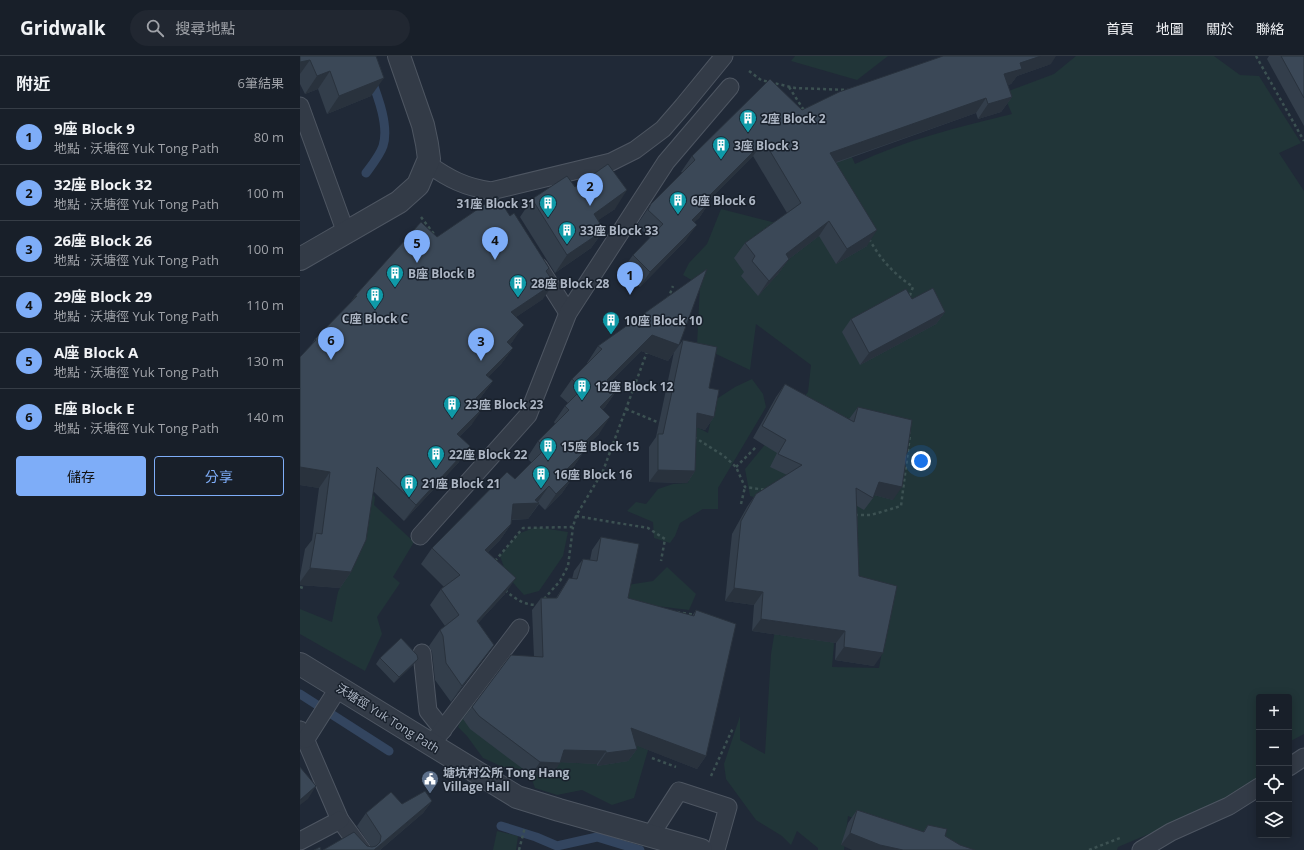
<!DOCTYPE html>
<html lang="zh-TW">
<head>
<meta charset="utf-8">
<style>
  body { margin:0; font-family:"Open Sans","Noto Sans TC",sans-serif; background:#212731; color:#f1f3f6 }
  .controls { position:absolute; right:12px; bottom:12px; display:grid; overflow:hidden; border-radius:4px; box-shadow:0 2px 10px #0003 }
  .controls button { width:36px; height:36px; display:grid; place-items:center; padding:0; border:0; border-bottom:1px solid #363d46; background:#181f29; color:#f1f3f6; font:20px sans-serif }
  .you { position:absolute; left:621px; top:405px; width:14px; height:14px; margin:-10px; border:3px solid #fff; border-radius:50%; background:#1a73e8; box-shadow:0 0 0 6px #1a73e833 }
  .badge { display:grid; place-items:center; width:26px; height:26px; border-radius:50%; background:#7eadf8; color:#111; font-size:13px; font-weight:700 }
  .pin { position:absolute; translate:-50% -33px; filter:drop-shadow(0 1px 2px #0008) }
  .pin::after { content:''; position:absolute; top:21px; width:14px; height:12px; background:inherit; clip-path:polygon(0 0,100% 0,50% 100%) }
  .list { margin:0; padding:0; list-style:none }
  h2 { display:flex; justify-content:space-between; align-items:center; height:52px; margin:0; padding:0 16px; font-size:17px }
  h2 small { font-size:13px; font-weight:400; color:#9fa2a8 }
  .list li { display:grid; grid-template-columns:26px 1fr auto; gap:12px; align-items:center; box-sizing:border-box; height:56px; padding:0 16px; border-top:1px solid #363d46 }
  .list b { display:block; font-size:15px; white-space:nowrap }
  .list p { margin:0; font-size:13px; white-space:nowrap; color:#9fa2a8 }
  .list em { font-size:13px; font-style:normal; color:#9fa2a8 }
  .actions { display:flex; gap:8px; padding:12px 16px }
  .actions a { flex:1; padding:9px 0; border:1px solid #7eadf8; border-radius:4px; text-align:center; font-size:14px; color:#7eadf8 }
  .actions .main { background:#7eadf8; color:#111 }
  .icon { flex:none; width:22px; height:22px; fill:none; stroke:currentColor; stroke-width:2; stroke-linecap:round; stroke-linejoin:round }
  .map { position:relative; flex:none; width:1004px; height:794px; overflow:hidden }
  header { display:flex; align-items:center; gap:24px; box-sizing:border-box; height:56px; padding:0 20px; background:#181f29; border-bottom:1px solid #363d46 }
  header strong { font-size:19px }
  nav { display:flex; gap:22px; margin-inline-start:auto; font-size:14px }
  .search { width:280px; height:36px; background:#212731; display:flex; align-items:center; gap:10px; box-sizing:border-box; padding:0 14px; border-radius:22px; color:#9fa2a8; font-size:15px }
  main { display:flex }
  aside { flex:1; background:#181f29 }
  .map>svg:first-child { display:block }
  .green { fill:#213538 }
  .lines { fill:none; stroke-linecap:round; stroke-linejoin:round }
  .stream { stroke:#33455f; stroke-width:9 }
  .lane-casing { stroke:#4e5662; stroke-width:19 }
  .street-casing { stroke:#4e5662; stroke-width:24 }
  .path { stroke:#3c5152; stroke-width:2.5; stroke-dasharray:3 3; stroke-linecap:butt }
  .lane { stroke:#333b47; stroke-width:17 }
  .street { stroke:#333b47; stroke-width:22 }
  .wall { fill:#333e4b }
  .shaded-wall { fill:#29323d }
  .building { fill:#3b4857; stroke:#29323d }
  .labels { text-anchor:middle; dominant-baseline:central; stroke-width:3; stroke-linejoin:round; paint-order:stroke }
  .poi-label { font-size:12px; font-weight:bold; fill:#adb6c4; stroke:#19212c; text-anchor:start }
  .street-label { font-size:12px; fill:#adb6c4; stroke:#19212c }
</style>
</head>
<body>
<header>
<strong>Gridwalk</strong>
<div class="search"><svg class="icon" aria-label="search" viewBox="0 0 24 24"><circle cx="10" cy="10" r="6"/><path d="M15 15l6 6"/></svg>搜尋地點</div>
<nav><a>首頁</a><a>地圖</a><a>關於</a><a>聯絡</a></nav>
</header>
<main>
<aside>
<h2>附近<small>6筆結果</small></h2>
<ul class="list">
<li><span class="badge">1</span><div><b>9座 Block 9</b><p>地點 · 沃塘徑 Yuk Tong Path</p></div><em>80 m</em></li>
<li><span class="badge">2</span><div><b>32座 Block 32</b><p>地點 · 沃塘徑 Yuk Tong Path</p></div><em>100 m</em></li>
<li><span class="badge">3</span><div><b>26座 Block 26</b><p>地點 · 沃塘徑 Yuk Tong Path</p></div><em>100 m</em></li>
<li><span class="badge">4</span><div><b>29座 Block 29</b><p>地點 · 沃塘徑 Yuk Tong Path</p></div><em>110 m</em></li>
<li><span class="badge">5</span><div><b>A座 Block A</b><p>地點 · 沃塘徑 Yuk Tong Path</p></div><em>130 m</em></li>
<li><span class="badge">6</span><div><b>E座 Block E</b><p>地點 · 沃塘徑 Yuk Tong Path</p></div><em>140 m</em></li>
</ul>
<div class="actions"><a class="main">儲存</a><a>分享</a></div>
</aside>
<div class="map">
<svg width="1004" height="794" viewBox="0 0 1004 794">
  <rect width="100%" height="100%" fill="#202937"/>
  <g class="green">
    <path d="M495 0H588L557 24 491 5Z"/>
    <path d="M776 0H914L940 19 959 20 1001 87 979 97 1004 135V678L989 686V641H959V721L929 744 818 791 817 794H634L548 760 544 794H518V792L497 775 491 789 482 780 456 764 426 723 424 708 440 660V684L465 698 471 598 475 574 526 563 534 588 532 611 579 612 592 541 476 522 492 451 450 440 445 413 508 336 511 309 456 268 450 314 397 289 400 229 383 219 389 207 407 188 421 153 472 166 501 163 519 90 545 85 555 108C605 84 658 71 712 58L703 37 754 18Z"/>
    <path d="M452 323 463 338 466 351 418 432V453H403L380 467 375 480 370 487 354 482 353 466 327 455 336 446 346 448 358 433 373 428 388 427 393 369 408 377 415 344 435 331Z"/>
    <path d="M46 407 75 441 74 449 114 486 93 521 100 527 77 561 82 578 65 615 0 578V553L32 566 38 536 55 500Z"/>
    <path d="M236 471 268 476 263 500 239 535 224 539 207 520 200 500 218 478Z"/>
    <path d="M367 511 396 538 389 554 324 546 327 529 353 525Z"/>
    <path d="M188 646 351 684 334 742 312 749 282 734 257 739 235 732 229 716 219 713 203 711 183 702 167 680 158 671 169 647Z"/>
    <path d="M197 775 218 780 216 794H193Z"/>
  </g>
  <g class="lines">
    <g class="stream">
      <path d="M63 0C71 25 91 65 83 90 80 99 72 109 66 117"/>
      <path d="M0 638 89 695"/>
      <path d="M201 770 236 781 257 790 297 781 340 794"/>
    </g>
    <g class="lane-casing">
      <g id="lane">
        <path d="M0 50 46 177"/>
        <path d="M128 108C149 123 165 131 191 135L311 106 335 94 363 73 383 50 424 0"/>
        <path d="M239 211 268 257"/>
        <path d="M120 480 228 359 268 257 366 106 430 31"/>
        <path d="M122 597 128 655 143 674"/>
        <path d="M0 674 3 678 40 764 62 794"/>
        <path d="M6 683 39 631"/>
        <path d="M131 689 220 572"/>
        <path d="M989 711 1004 701"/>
        <path d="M350 780 379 735 428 751 416 794"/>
        <path d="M0 785 40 764"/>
        <path d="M841 794 871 776 929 750 959 731"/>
      </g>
    </g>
    <g class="street-casing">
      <g id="street">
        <path d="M0 203 99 146 118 129 129 103 127 88 123 69 99 0"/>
        <path d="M0 608 217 741 259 754 401 794"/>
      </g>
    </g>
    <g class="path">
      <path d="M956 0 1004 85"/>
      <path d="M449 15 461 24 495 32 548 34"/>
      <path d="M489 31 505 56"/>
      <path d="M121 161 134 178"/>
      <path d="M569 183C582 205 592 216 613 231L609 242"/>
      <path d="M368 243 373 230"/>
      <path d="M326 353 362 368"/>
      <path d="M394 381 424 400 436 411 445 431 466 434"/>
      <path d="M436 411 456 391"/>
      <path d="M441 448 445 431"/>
      <path d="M555 459H571L601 450 610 379 609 376"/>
      <path d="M276 460 348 472 365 483 361 505"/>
      <path d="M195 505 223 472 273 471 276 460 303 415 347 296"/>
      <path d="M0 531 3 532"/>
      <path d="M205 534C215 543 224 549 237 549"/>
      <path d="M244 543 260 525 268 510 273 471"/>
      <path d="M377 556 396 559"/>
      <path d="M352 702 376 711"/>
      <path d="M411 720 433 672"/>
      <path d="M219 794 225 771"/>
      <path d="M789 794 820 782"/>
    </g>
    <use href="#lane" class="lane"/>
    <use href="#street" class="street"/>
  </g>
  <g class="wall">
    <path d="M0 0H76L71 40 27 58 18 33 5 38 0 28Z"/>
    <path d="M969 0H1004V70L967 3Z"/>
    <path d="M751 8 717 20 711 28 708 29 712 41 701 56 678 63 676 57 536 107 567 190 536 208 519 180 489 203 478 218 458 240 441 220 444 216 434 202 445 187 487 157 453 100 408 145 409 147 399 162 394 166 386 184 340 231 322 214 333 199 350 182 337 169 351 148 383 117 381 116 392 100 502 54Z"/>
    <path d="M275 131 315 153 298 164 304 174 291 192 255 217 220 161 232 143Z"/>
    <path d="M210 160 249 212 247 216 243 243 216 261 213 285 210 288 213 292 201 308 188 321 193 325 178 345 172 368 160 380 159 406 104 465 73 435 51 516 40 532 0 529V520L5 493 12 484 19 432 0 429V301L10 291 15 283 48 250 55 240 137 181Z"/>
    <path d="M612 243 645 256 636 268 560 309 542 276 551 263Z"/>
    <path d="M383 284 409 332 414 361 405 374 396 371 395 415 387 427 349 426V391L356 381 374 296Z"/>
    <path d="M379 289 368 305 341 295 309 327 317 334 305 351 302 354 299 378 281 395 283 397 272 413 269 416 273 421 262 437 245 454 239 448 228 463 211 464V468L200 484 188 496 205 538 178 567 182 605 151 646 135 624 132 596 129 590 140 574 145 570 130 549 141 533 144 531 121 508 132 492 215 423 232 407 227 402 238 385 255 368 254 366 265 350 268 347 260 340 272 323 288 307H287L298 290Z"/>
    <path d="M485 328 549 363 558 351 593 444 574 439 573 442 564 454 557 450 559 520 574 610 535 604 536 587 452 575 454 549 425 545 432 478 447 451 456 438 487 419 470 411 477 397 453 382 476 341Z"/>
    <path d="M301 481 328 542 392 560 396 554 406 700 397 713 336 689 337 693 328 705 297 710V708L260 706 252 719H231L170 673 163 663 172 651 234 601 232 554 241 542H256L269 522 272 523 274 515 283 503 290 504 292 494Z"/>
    <path d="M80 602 118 603 113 609 94 627 76 608Z"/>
    <path d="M132 745 123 757 80 794 67 790 71 791 57 770 66 757Z"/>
    <path d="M557 754 623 776 628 769 645 780 660 789H541L548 767Z"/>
  </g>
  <g class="shaded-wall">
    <path d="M741 0H756L751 8 717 20 711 28 694 34 704 18 720 7Z"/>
    <path d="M10 4 0 18V6Z"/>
    <path d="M30 15 18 33 5 38 17 20Z"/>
    <path d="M84 22 71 40 27 58 39 40Z"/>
    <path d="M712 41 701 56 678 63 688 48Z"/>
    <path d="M686 42 676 57 519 112 530 97Z"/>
    <path d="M464 85 453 100 395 158 406 143Z"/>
    <path d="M327 134 315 153 281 176 294 158Z"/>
    <path d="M409 147 399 162 381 179 392 164Z"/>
    <path d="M529 165 519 180 489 203 478 218 458 240 486 198Z"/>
    <path d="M397 169 386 184 340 231 350 216Z"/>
    <path d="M304 174 291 192 255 217 267 199Z"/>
    <path d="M577 174 567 190 536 208 547 193Z"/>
    <path d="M254 227 243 243 200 272 211 256Z"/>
    <path d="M55 240H57L43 256Z"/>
    <path d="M645 256 636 268 560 309 569 297Z"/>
    <path d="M224 269 213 285 196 302 207 286Z"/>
    <path d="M352 279 379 289 368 305 341 295 295 341 307 324Z"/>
    <path d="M213 292 201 308 175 335 186 319Z"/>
    <path d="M193 325 181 341 165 359 176 342Z"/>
    <path d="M317 334 305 351 288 368 300 351Z"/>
    <path d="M184 351 172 368 146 394 157 378Z"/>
    <path d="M397 357 414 361 405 374 388 369Z"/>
    <path d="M310 361 299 378 268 408 279 392Z"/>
    <path d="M170 390 159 406 104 465 116 449Z"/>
    <path d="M283 397 272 413 255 430 266 414Z"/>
    <path d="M0 411 30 416 19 432 0 429Z"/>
    <path d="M358 414 395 415 387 427 349 426Z"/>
    <path d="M273 421 262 437 245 454 256 438Z"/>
    <path d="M579 426 602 431 593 444 570 438Z"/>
    <path d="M249 430 237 447H239L228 463 201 464 213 448 235 444Z"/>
    <path d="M211 468 200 484 174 510 185 494Z"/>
    <path d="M10 512 51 516 40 532 0 529V526Z"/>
    <path d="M216 522 205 538 165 581 177 565Z"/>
    <path d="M434 532 463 536 454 549 425 545Z"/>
    <path d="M461 563 545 575 536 587 452 575Z"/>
    <path d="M194 589 182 605 151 646 162 630Z"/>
    <path d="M544 591 583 597 574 610 535 604Z"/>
    <path d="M118 603 113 609 94 627 99 621Z"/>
    <path d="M331 672 406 700 397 713 322 684Z"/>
    <path d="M337 693 328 705 297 710 306 697Z"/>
    <path d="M264 694 306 695 297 708 256 706Z"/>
    <path d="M240 706 260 707 252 719H231Z"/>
    <path d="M16 730 8 743 0 749V744Z"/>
    <path d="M132 745 123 757 80 794H74Z"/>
    <path d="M550 777 603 794H552L541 789Z"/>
  </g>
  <g class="building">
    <path d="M0 0H76L84 22 39 40 30 15 17 20 10 4 0 6Z"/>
    <path d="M643 0H741L720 7 722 13 704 18 712 41 688 48 686 42 530 97 577 174 547 193 529 165 486 198 489 203 469 225 452 205 455 200 445 187 501 147 464 85 406 143 409 147 392 164 397 169 350 216 333 199 363 168 348 154 351 148 395 104 392 100 470 23 502 54 539 36Z"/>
    <path d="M981 0H1004V42Z"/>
    <path d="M308 108 327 134 294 158 304 174 267 199 232 143 267 120 275 131Z"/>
    <path d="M197 140 210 160 214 157 249 212 246 215 254 227 211 256 224 269 207 286 213 292 186 319 193 325 176 342 184 351 157 378 170 390 116 449 77 411 66 484 51 516 10 512 16 477 22 478 30 416 0 411V301L16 284 15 283 57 240H55L121 166 137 181Z"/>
    <path d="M407 213 379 289 352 279 307 324 317 334 300 351 310 361 279 392 283 397 266 414 273 421 256 438 249 430 235 444 239 447 213 448 211 468 185 494 216 522 177 565 194 589 162 630 146 607 143 580 140 574 159 559 141 533 160 519 132 492 207 416 215 423 245 393 238 385 269 354 265 350 282 333 272 323 302 293 298 290Z"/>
    <path d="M633 232 645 256 569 297 551 263 606 233 612 243Z"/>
    <path d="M383 284 417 291 409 332 419 334 414 361 397 357 395 415 358 414V378H363Z"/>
    <path d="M485 328 554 366 558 351 612 364 602 431 579 426 573 442 556 432 559 520 597 530 583 597 544 591 545 575 461 563 463 536 434 532 441 465 456 438 502 409 478 398 486 384 462 370Z"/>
    <path d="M301 481 339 488 328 542 394 560 396 554 436 568 406 700 331 672 337 693 306 697V695L264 694 260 707 240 706 179 660 172 651 211 599 243 601 241 542H257L269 522 277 523 283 503 297 505Z"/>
    <path d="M101 582 117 599 118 603 99 621 80 602Z"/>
    <path d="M0 711 16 730 0 744Z"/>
    <path d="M125 735 132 745 74 794H23L54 776 67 790 72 791 76 790 80 786 81 780 66 757 91 736 102 748Z"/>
    <path d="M557 754 624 776 628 769 647 773 645 780 660 789 675 794H603L580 789 550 777Z"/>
    <path d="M20 791 21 794H14Z"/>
  </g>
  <defs>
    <g id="building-pin" transform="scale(0.9)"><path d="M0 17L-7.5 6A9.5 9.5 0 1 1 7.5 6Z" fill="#0f9aa8" stroke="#19212c"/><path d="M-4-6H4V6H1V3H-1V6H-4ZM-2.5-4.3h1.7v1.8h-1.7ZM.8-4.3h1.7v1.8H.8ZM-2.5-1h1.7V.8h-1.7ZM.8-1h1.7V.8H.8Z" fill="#fff"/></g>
    <g id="civic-pin" transform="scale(0.9)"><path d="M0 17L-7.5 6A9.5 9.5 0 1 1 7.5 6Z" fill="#5c6f8a" stroke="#19212c"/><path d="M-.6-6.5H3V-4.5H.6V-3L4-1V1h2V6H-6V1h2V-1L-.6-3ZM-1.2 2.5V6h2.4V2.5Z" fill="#fff"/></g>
  </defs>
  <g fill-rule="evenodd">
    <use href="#building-pin" x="448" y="62"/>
    <use href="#building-pin" x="421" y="89"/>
    <use href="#building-pin" x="378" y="144"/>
    <use href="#building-pin" x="248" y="147"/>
    <use href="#building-pin" x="267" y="174"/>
    <use href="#building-pin" x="95" y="217"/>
    <use href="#building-pin" x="218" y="227"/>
    <use href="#building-pin" x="75" y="239"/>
    <use href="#building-pin" x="311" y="264"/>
    <use href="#building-pin" x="282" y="330"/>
    <use href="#building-pin" x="152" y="348"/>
    <use href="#building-pin" x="248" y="390"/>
    <use href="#building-pin" x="136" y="398"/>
    <use href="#building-pin" x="241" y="418"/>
    <use href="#building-pin" x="109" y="427"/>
    <use href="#civic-pin" x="130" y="723"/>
  </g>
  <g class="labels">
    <g class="poi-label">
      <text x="461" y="62">2座 Block 2</text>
      <text x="434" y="89">3座 Block 3</text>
      <text x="391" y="144">6座 Block 6</text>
      <text x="235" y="147" text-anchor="end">31座 Block 31</text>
      <text x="280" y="174">33座 Block 33</text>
      <text x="108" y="217">B座 Block B</text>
      <text x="231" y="227">28座 Block 28</text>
      <text x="75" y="262" text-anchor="middle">C座 Block C</text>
      <text x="324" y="264">10座 Block 10</text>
      <text x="295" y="330">12座 Block 12</text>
      <text x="165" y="348">23座 Block 23</text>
      <text x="261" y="390">15座 Block 15</text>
      <text x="149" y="398">22座 Block 22</text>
      <text x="254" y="418">16座 Block 16</text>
      <text x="122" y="427">21座 Block 21</text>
      <text x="143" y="716">塘坑村公所 Tong Hang<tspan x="143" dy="14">Village Hall</tspan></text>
    </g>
    <g class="street-label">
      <text transform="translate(88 662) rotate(32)">沃塘徑 Yuk Tong Path</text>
    </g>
  </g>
</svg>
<div class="controls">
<button>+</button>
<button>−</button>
<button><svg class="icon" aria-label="locate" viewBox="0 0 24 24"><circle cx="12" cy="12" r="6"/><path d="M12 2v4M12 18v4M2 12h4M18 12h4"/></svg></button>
<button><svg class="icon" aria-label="layers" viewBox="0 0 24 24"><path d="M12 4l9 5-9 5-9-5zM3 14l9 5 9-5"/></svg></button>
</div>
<div class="you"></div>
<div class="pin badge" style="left:330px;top:239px">1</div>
<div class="pin badge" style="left:290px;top:150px">2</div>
<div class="pin badge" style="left:181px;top:305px">3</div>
<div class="pin badge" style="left:195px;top:204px">4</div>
<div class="pin badge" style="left:117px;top:207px">5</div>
<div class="pin badge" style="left:31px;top:304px">6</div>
</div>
</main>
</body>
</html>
